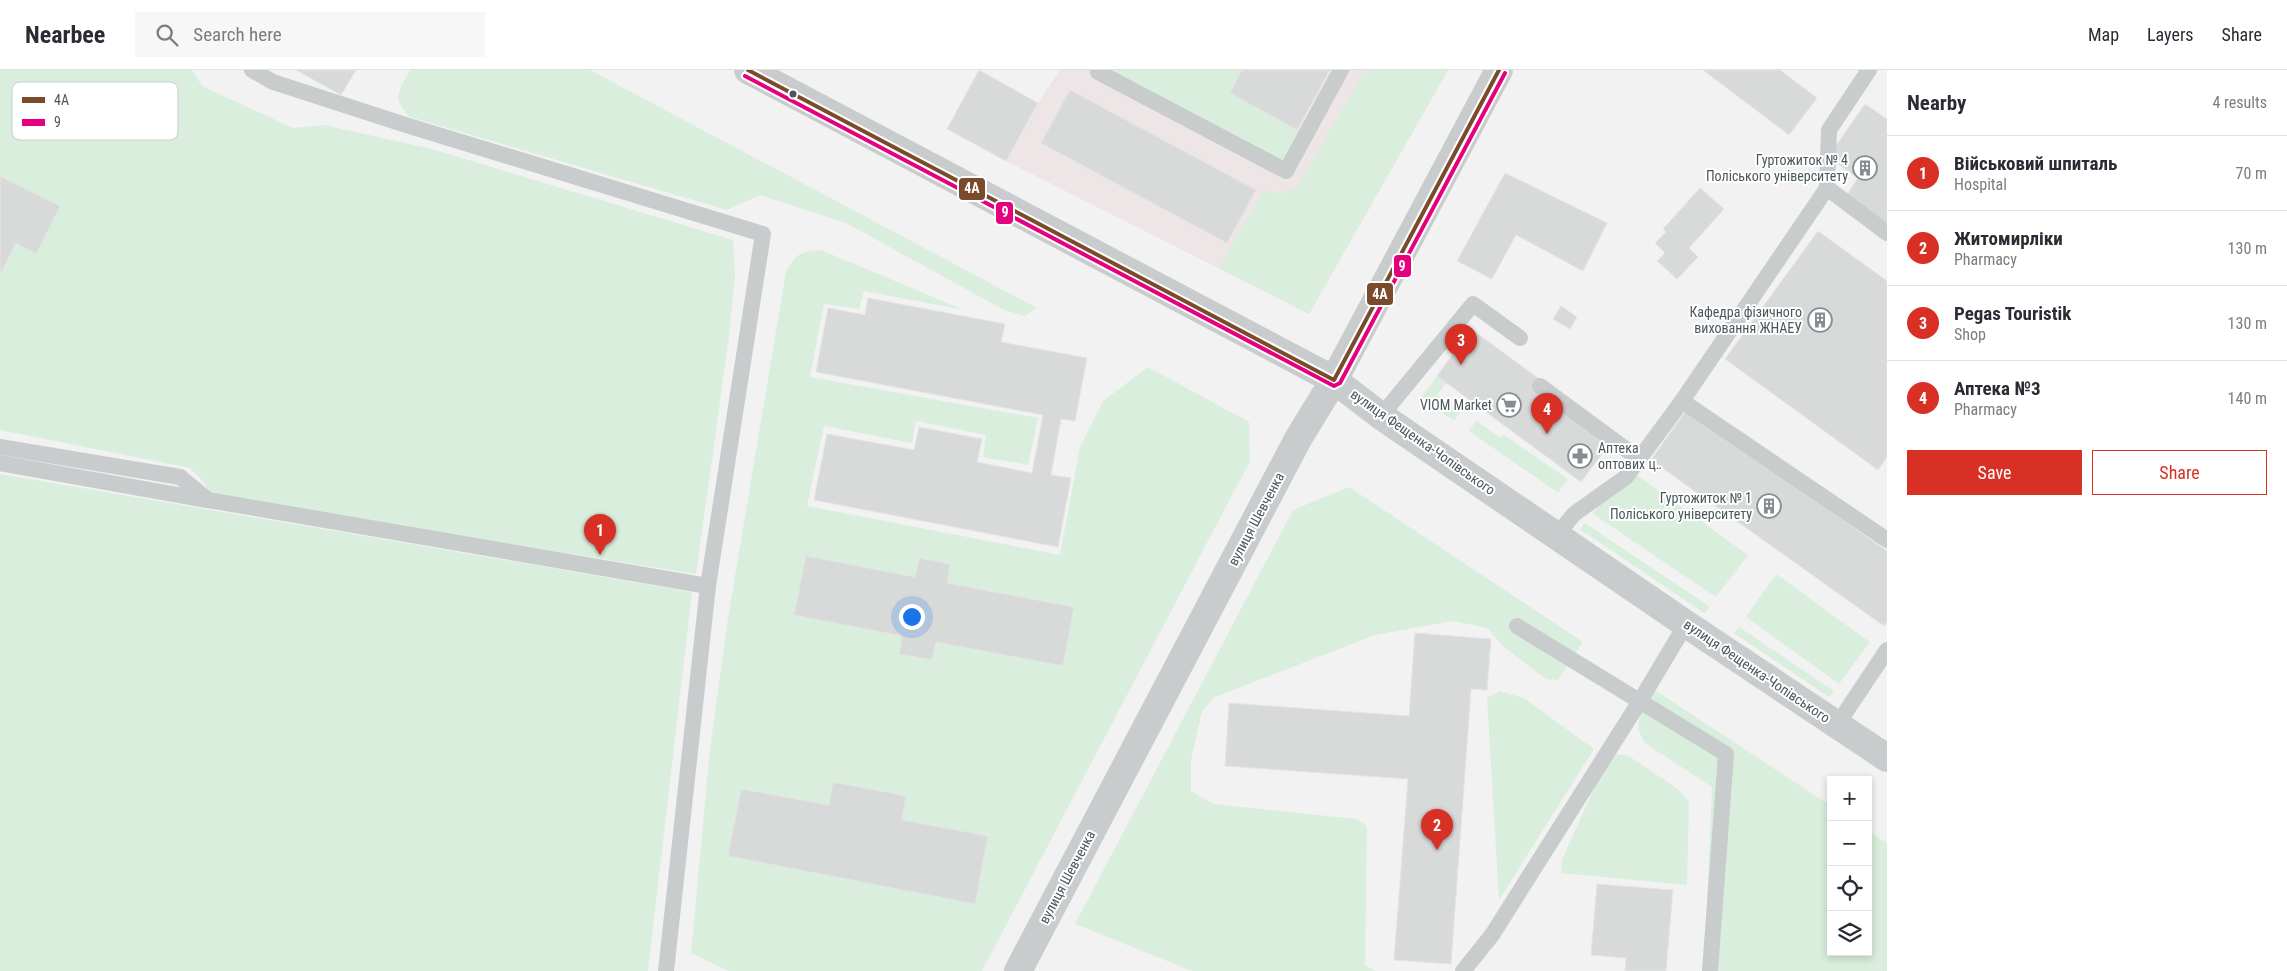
<!DOCTYPE html>
<html lang="en">
<head>
<meta charset="utf-8">
<style>
  body { margin:0; font-family:"Roboto Condensed",sans-serif; background:#f7f7f7; color:#2b2b33 }
  .controls { position:absolute; right:15px; bottom:15px; display:grid; overflow:hidden; border-radius:0px; box-shadow:0 2px 8px #0003 }
  .controls button { width:45px; height:45px; display:grid; place-items:center; padding:0; border:0; border-bottom:1px solid #e1e1e2; background:#fff; color:#2b2b33; font:25px sans-serif }
  .you { position:absolute; left:911px; top:546px; width:18px; height:18px; margin:-12px; border:4px solid #fff; border-radius:50%; background:#1a73e8; box-shadow:0 0 0 8px #1a73e833 }
  .badge { display:grid; place-items:center; width:32px; height:32px; border-radius:50%; background:#d93025; color:#fff; font-size:16px; font-weight:700 }
  .pin { position:absolute; translate:-50% -41px; filter:drop-shadow(0 1px 2px #0008) }
  .pin::after { content:''; position:absolute; top:26px; width:18px; height:15px; background:inherit; clip-path:polygon(0 0,100% 0,50% 100%) }
  .list { margin:0; padding:0; list-style:none }
  h2 { display:flex; justify-content:space-between; align-items:center; height:65px; margin:0; padding:0 20px; font-size:21px }
  h2 small { font-size:16px; font-weight:400; color:#7c7c81 }
  .list li { display:grid; grid-template-columns:32px 1fr auto; gap:15px; align-items:center; box-sizing:border-box; height:75px; padding:0 20px; border-top:1px solid #e1e1e2 }
  .list b { display:block; font-size:19px; white-space:nowrap }
  .list p { margin:0; font-size:16px; white-space:nowrap; color:#7c7c81 }
  .list em { font-size:16px; font-style:normal; color:#7c7c81 }
  .actions { display:flex; gap:10px; padding:15px 20px }
  .actions a { flex:1; padding:11px 0; border:1px solid #d93025; border-radius:0px; text-align:center; font-size:18px; color:#d93025 }
  .actions .main { background:#d93025; color:#fff }
  .icon { flex:none; width:28px; height:28px; fill:none; stroke:currentColor; stroke-width:2; stroke-linecap:round; stroke-linejoin:round }
  .map { position:relative; flex:none; width:1887px; height:901px; overflow:hidden }
  header { display:flex; align-items:center; gap:30px; box-sizing:border-box; height:70px; padding:0 25px; background:#fff; border-bottom:1px solid #e1e1e2 }
  header strong { font-size:24px }
  nav { display:flex; gap:28px; margin-inline-start:auto; font-size:18px }
  .search { width:350px; height:45px; background:#f7f7f7; display:flex; align-items:center; gap:12px; box-sizing:border-box; padding:0 18px; border-radius:0px; color:#7c7c81; font-size:19px }
  main { display:flex }
  aside { flex:1; background:#fff }
  .map>svg:first-child { display:block }
  .medical { fill:#eee5e6 }
  .green { fill:#daeedd }
  .building { fill:#d8dada; stroke:#e4e4e4 }
  .lines { fill:none; stroke-linecap:round; stroke-linejoin:round }
  .service { stroke:#c9cccd; stroke-width:16 }
  .minor { stroke:#c9cccd; stroke-width:28 }
  .tertiary { stroke:#c9cccd; stroke-width:28 }
  .bus-1-casing { stroke:#fff; stroke-width:8 }
  .bus-2-casing { stroke:#fff; stroke-width:8 }
  .bus-1 { stroke:#7a4b2a; stroke-width:4 }
  .bus-2 { stroke:#e5007d; stroke-width:4 }
  .bus-dot { fill:#4b575c; stroke:#fff; stroke-width:2 }
  .labels { text-anchor:middle; dominant-baseline:central; stroke-width:4; stroke-linejoin:round; paint-order:stroke }
  .poi-label { font-size:14px; fill:#4b575c; stroke:#fff; text-anchor:end }
  .street-label { font-size:14px; fill:#4b575c; stroke:#fff }
  .key { fill:#fff; stroke:#c9cdce; stroke-width:1 }
  .key-label { font-size:14px; fill:#4b575c }
  .line-badge { stroke:#fff; stroke-width:2 }
  .badge-label { font-size:14px; text-anchor:middle; font-weight:bold; fill:#fff }
</style>
</head>
<body>
<header>
<strong>Nearbee</strong>
<div class="search"><svg class="icon" aria-label="search" viewBox="0 0 24 24"><circle cx="10" cy="10" r="6"/><path d="M15 15l6 6"/></svg>Search here</div>
<nav><a>Map</a><a>Layers</a><a>Share</a></nav>
</header>
<main>
<div class="map">
<svg width="1887" height="901" viewBox="0 0 1887 901">
  <rect width="100%" height="100%" fill="#f2f2f2"/>
  <path class="medical" d="M1060 0H1448L1309 244 1006 91 1038 33Z"/>
  <g class="green">
    <path d="M0 0H192L202 16 293 58 324 55 432 79 733 170 735 207 729 267 696 504 211 426 203 411 190 398 0 360Z"/>
    <path d="M410 0H590L1037 238 1025 246 1004 240 846 153 760 125 727 140 410 47C391 28 399 21 410 0Z"/>
    <path d="M1111 0H1242L1231 23 1297 60 1283 94Z"/>
    <path d="M1365 0H1448L1309 244 1219 198 1263 121 1282 124 1298 116Z"/>
    <path d="M821 180 964 240 864 221 859 239 824 234 810 307 1038 348 1028 395 983 387 986 365 916 351 912 373 824 356 807 436 1060 485 1080 377 1103 331 1148 297 1249 352 1250 391 982 901H729L691 883 710 679 728 548 786 201C796 184 801 181 821 180Z"/>
    <path d="M1437 306 1446 313 1437 325 1461 341 1454 351 1421 328Z"/>
    <path d="M1476 351 1501 368 1504 365 1568 409 1558 423 1469 361Z"/>
    <path d="M1627 398 1748 485 1716 527 1593 444Z"/>
    <path d="M0 404 692 522 648 901H0Z"/>
    <path d="M1349 417 1583 572 1558 610 1546 609 1505 578 1487 558 1453 551 1375 565 1215 627 1202 641 1191 690V721L1214 734 1356 749 1367 756 1365 895 1376 901H1192L1075 854 1293 440Z"/>
    <path d="M1585 453 1710 537 1704 543 1590 466 1580 460Z"/>
    <path d="M1776 504 1870 572 1839 614 1746 547Z"/>
    <path d="M1739 557 1834 621 1829 627 1734 563Z"/>
    <path d="M1655 620 1831 736V882H1868V761L1887 773V901H1704L1712 717 1646 674C1630 652 1643 641 1655 620Z"/>
    <path d="M1500 621 1524 628 1594 679 1499 830 1487 628Z"/>
    <path d="M1613 684 1627 685 1678 719 1689 732 1687 815 1561 803 1562 790 1607 689Z"/>
  </g>
  <g class="building">
    <path d="M296 0H356L341 25Z"/>
    <path d="M979 0 1038 33 1006 91 947 59Z"/>
    <path d="M1242 0H1330L1297 60 1230 23Z"/>
    <path d="M1703 0H1780L1817 28 1789 65Z"/>
    <path d="M1070 20 1256 120 1227 173 1041 73Z"/>
    <path d="M1865 34 1887 49V155L1846 126 1858 108 1828 87Z"/>
    <path d="M1505 103 1607 153 1583 201 1516 165 1492 209 1457 191Z"/>
    <path d="M0 106 60 136 36 184 16 173 0 205Z"/>
    <path d="M1700 118 1724 139 1689 178 1698 187 1677 209 1657 191 1665 183 1655 173 1666 162 1663 159Z"/>
    <path d="M1818 161 1887 211V387L1878 400 1725 289Z"/>
    <path d="M868 228 1005 254 1001 272 1087 288 1075 351 1061 349 1051 405 1071 408 1058 477 814 430 827 364 914 380 919 357 982 369 977 392 1032 403 1043 345 816 302 828 238 865 245Z"/>
    <path d="M1561 236 1577 247 1570 259 1553 249Z"/>
    <path d="M1471 259 1616 365 1581 412 1437 306Z"/>
    <path d="M1687 339 1887 481V552L1884 556 1651 390Z"/>
    <path d="M806 486 915 507 919 488 950 494 947 513 1074 537 1063 596 936 572 932 590 899 584 902 566 794 545Z"/>
    <path d="M1415 563 1491 569 1487 620 1471 619 1451 894 1394 890 1408 709 1225 696 1229 633 1409 646Z"/>
    <path d="M833 712 906 726 902 750 988 766 975 834 728 786 741 719 829 735Z"/>
    <path d="M1597 814 1673 820 1666 901H1625L1626 888 1591 885Z"/>
  </g>
  <g class="lines">
    <g class="service">
      <path d="M252 0 273 12 409 56 763 164 708 516 666 901"/>
      <path d="M1099 0 1098 2 1286 101 1341 0"/>
      <path d="M1827 118 1887 163"/>
      <path d="M1540 316 1639 389"/>
      <path d="M1682 331 1827 118 1829 60 1869 0"/>
      <path d="M1381 346 1473 234 1520 268"/>
      <path d="M0 377 180 407 208 430 708 516"/>
      <path d="M0 393 206 430"/>
      <path d="M1557 465 1574 444 1626 407 1682 331 1887 470"/>
      <path d="M1517 556 1726 684 1710 901"/>
      <path d="M1837 655 1887 580"/>
      <path d="M1463 901 1492 865 1640 631 1686 554"/>
    </g>
    <path class="minor" d="M1018 901 1298 369 1334 310 1381 346 1686 554 1887 688"/>
    <path class="tertiary" d="M748 0 1334 310 1499 0"/>
    <g class="bus-1-casing">
      <path id="bus-1" d="M748 0 1334 310 1499 0"/>
    </g>
    <g class="bus-2-casing">
      <path id="bus-2" d="M745 6 1334 316 1340 313 1505 3"/>
    </g>
    <use href="#bus-1" class="bus-1"/>
    <use href="#bus-2" class="bus-2"/>
  </g>
  <defs>
    <g id="building-ring" transform="scale(1.25)"><circle r="9.5" fill="#fff" stroke="#858d90" stroke-width="1.5"/><path d="M-4-6H4V6H1V3H-1V6H-4ZM-2.5-4.3h1.7v1.8h-1.7ZM.8-4.3h1.7v1.8H.8ZM-2.5-1h1.7V.8h-1.7ZM.8-1h1.7V.8H.8Z" fill="#858d90"/></g>
    <g id="supermarket-ring" transform="scale(1.25)"><circle r="9.5" fill="#fff" stroke="#858d90" stroke-width="1.5"/><path d="M-6-5.5h2.5l.6 2H6L4.5 2H-2.5L-4.4-4H-6ZM-1.5 3.2a1.3 1.3 0 1 0 .1 0ZM3 3.2a1.3 1.3 0 1 0 .1 0Z" fill="#858d90"/></g>
    <g id="pharmacy-ring" transform="scale(1.25)"><circle r="9.5" fill="#fff" stroke="#858d90" stroke-width="1.5"/><path d="M-2-6h4v4h4v4h-4v4h-4v-4h-4v-4h4Z" fill="#858d90"/></g>
  </defs>
  <g fill-rule="evenodd">
    <use href="#building-ring" x="1865" y="98"/>
    <use href="#building-ring" x="1820" y="250"/>
    <use href="#supermarket-ring" x="1509" y="335"/>
    <use href="#pharmacy-ring" x="1580" y="386"/>
    <use href="#building-ring" x="1769" y="436"/>
  </g>
  <circle class="bus-dot" cx="793" cy="24" r="4.5"/>
  <g class="labels">
    <g class="poi-label">
      <text x="1848" y="90">Гуртожиток № 4<tspan x="1848" dy="16">Поліського університету</tspan></text>
      <text x="1802" y="242">Кафедра фізичного<tspan x="1802" dy="16">виховання ЖНАЕУ</tspan></text>
      <text x="1492" y="335">VIOM Market</text>
      <text x="1598" y="378" text-anchor="start">Аптека<tspan x="1598" dy="16">оптових ц‥</tspan></text>
      <text x="1752" y="428">Гуртожиток № 1<tspan x="1752" dy="16">Поліського університету</tspan></text>
    </g>
    <g class="street-label">
      <text transform="translate(1423 372) rotate(35)">вулиця Фещенка-Чопівського</text>
      <text transform="translate(1256 449) rotate(-62)">вулиця Шевченка</text>
      <text transform="translate(1757 601) rotate(34)">вулиця Фещенка-Чопівського</text>
      <text transform="translate(1067 807) rotate(-62)">вулиця Шевченка</text>
    </g>
  </g>
  <rect x="12" y="12" width="166" height="58" rx="8" class="key"/>
  <rect x="22" y="27" width="23" height="6" fill="#7a4b2a"/>
  <rect x="22" y="49" width="23" height="7" fill="#e5007d"/>
  <g class="key-label">
    <text x="54" y="35">4А</text>
    <text x="54" y="57">9</text>
  </g>
  <g class="line-badge">
    <rect x="958" y="107" width="28" height="24" rx="5" fill="#7a4b2a"/>
    <rect x="995" y="131" width="19" height="24" rx="5" fill="#e5007d"/>
    <rect x="1393" y="184" width="19" height="24" rx="5" fill="#e5007d"/>
    <rect x="1366" y="212" width="28" height="24" rx="5" fill="#7a4b2a"/>
  </g>
  <g class="badge-label">
    <text x="972" y="123">4А</text>
    <text x="1005" y="147">9</text>
    <text x="1402" y="201">9</text>
    <text x="1380" y="229">4А</text>
  </g>
</svg>
<div class="controls">
<button>+</button>
<button>−</button>
<button><svg class="icon" aria-label="locate" viewBox="0 0 24 24"><circle cx="12" cy="12" r="6"/><path d="M12 2v4M12 18v4M2 12h4M18 12h4"/></svg></button>
<button><svg class="icon" aria-label="layers" viewBox="0 0 24 24"><path d="M12 4l9 5-9 5-9-5zM3 14l9 5 9-5"/></svg></button>
</div>
<div class="you"></div>
<div class="pin badge" style="left:600px;top:485px">1</div>
<div class="pin badge" style="left:1437px;top:780px">2</div>
<div class="pin badge" style="left:1461px;top:295px">3</div>
<div class="pin badge" style="left:1547px;top:364px">4</div>
</div>
<aside>
<h2>Nearby<small>4 results</small></h2>
<ul class="list">
<li><span class="badge">1</span><div><b>Військовий шпиталь</b><p>Hospital</p></div><em>70 m</em></li>
<li><span class="badge">2</span><div><b>Житомирліки</b><p>Pharmacy</p></div><em>130 m</em></li>
<li><span class="badge">3</span><div><b>Pegas Touristik</b><p>Shop</p></div><em>130 m</em></li>
<li><span class="badge">4</span><div><b>Аптека №3</b><p>Pharmacy</p></div><em>140 m</em></li>
</ul>
<div class="actions"><a class="main">Save</a><a>Share</a></div>
</aside>
</main>
</body>
</html>
